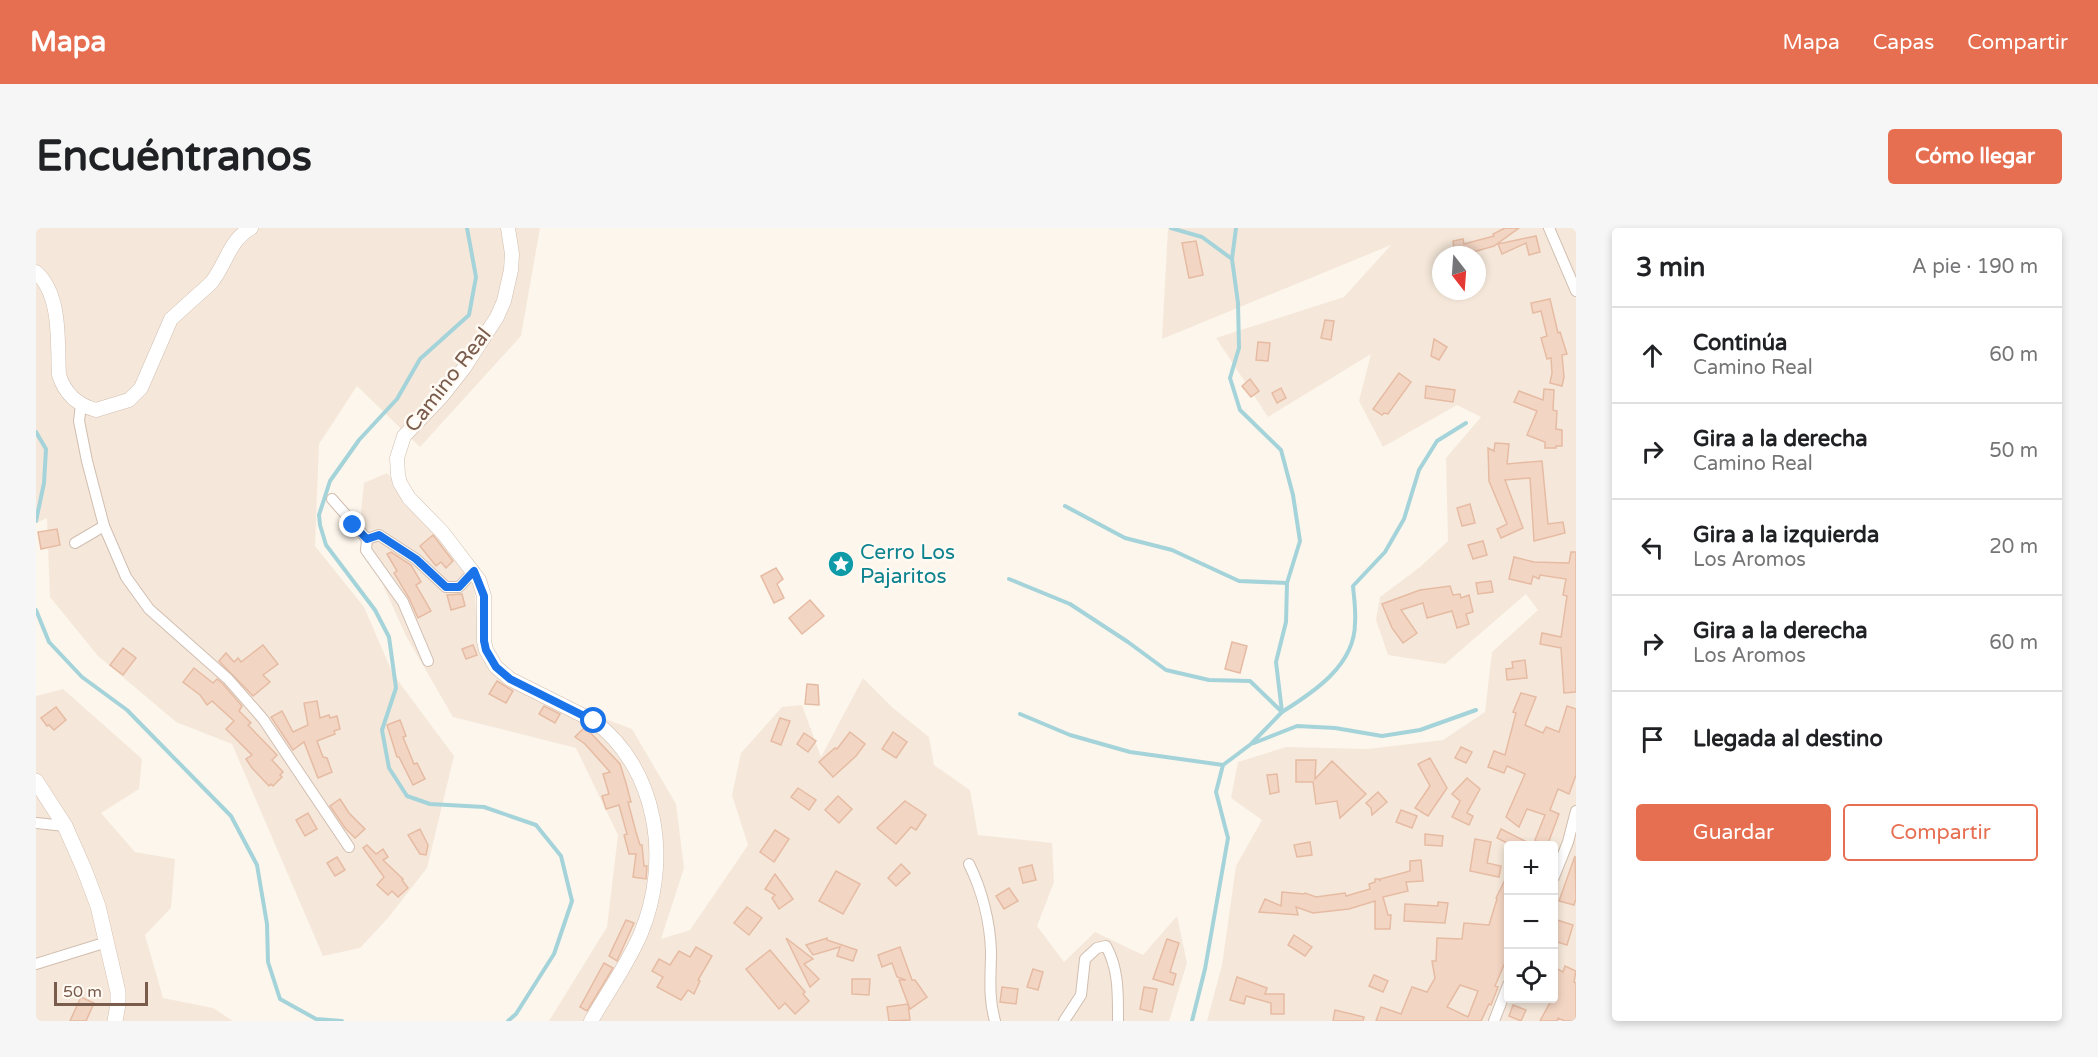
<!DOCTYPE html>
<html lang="es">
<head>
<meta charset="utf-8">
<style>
  body { margin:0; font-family:"Varela Round",sans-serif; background:#f6f6f6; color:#202124 }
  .controls { position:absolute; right:18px; bottom:18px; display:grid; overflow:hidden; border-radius:6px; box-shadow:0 3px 9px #0003 }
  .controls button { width:54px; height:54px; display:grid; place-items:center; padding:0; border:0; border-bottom:2px solid #e0e0e0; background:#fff; color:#202124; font:30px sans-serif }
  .compass { position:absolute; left:1396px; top:18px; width:54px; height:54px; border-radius:50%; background:#fff; box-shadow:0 3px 9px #0003; rotate:163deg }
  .scale { position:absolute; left:18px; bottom:15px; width:94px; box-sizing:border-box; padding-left:6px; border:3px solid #7a5c4d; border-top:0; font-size:16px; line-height:21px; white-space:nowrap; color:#7a5c4d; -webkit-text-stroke:4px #fffaf3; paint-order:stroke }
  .stop { position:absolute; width:18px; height:18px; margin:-14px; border:4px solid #1a73e8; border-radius:50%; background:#fff }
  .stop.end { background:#1a73e8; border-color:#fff; box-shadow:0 2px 6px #0008 }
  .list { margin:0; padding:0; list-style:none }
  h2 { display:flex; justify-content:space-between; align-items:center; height:78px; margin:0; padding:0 24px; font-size:26px }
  h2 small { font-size:20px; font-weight:400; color:#757577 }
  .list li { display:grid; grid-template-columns:39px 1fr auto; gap:18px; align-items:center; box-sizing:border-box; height:96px; padding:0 24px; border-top:2px solid #e0e0e0 }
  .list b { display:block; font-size:22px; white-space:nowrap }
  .list p { margin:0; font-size:20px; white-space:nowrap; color:#757577 }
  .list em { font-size:20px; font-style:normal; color:#757577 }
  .actions { display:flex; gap:12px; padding:18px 24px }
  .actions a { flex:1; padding:14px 0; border:2px solid #e76f51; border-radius:6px; text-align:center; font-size:21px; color:#e76f51 }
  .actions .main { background:#e76f51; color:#fff }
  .icon { flex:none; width:33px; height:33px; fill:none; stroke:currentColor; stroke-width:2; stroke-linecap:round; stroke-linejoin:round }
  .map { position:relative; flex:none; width:1540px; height:793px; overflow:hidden; border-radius:6px }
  header { display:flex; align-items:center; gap:36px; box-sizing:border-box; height:84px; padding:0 30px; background:#e76f51; color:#fff }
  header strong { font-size:28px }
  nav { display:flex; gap:33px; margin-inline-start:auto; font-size:21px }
  .intro { display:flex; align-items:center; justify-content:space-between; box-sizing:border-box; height:144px; padding:0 36px }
  h1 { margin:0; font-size:42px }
  .button { padding:15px 27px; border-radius:6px; background:#e76f51; color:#fff; font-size:21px; font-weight:700 }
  main { display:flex; gap:36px; padding:0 36px }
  aside { flex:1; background:#fff; border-radius:6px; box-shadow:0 3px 9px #0003 }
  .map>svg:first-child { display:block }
  .residential { fill:#f5e8da; fill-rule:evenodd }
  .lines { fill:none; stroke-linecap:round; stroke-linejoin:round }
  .stream { stroke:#a5d3da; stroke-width:4 }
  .building { fill:#f3d5c3; stroke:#e6bba3; stroke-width:1.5; fill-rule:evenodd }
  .minor-casing { stroke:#d1beb0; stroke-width:12 }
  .tertiary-casing { stroke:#d1beb0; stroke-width:15 }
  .secondary-casing { stroke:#d6c0b0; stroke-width:16 }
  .minor { stroke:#fff; stroke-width:10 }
  .tertiary { stroke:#fff; stroke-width:14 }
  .secondary { stroke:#fff; stroke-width:15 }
  .route { stroke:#1a73e8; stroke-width:8 }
  .labels { text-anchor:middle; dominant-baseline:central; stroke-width:5; stroke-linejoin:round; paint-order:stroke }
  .street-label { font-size:21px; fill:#7a5c4d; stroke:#fffaf3 }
  .culture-label { font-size:21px; fill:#0d838f; stroke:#fffaf3; text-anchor:start }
</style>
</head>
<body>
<header>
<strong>Mapa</strong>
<nav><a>Mapa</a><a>Capas</a><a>Compartir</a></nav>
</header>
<div class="intro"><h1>Encuéntranos</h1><a class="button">Cómo llegar</a></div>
<main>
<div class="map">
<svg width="1540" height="793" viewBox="0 0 1540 793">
  <rect width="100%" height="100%" fill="#fdf6ec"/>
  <g class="residential">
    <path d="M0 0H504L485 108 384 219 321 158 283 216 279 318 328 379 357 446 418 528 391 640 352 690 324 720 287 728 196 516 140 494 62 428 14 369 11 290 0 295Z"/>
    <path d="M1132 0H1540V793H1171L1186 737 1200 638 1226 592 1195 570 1202 534 1250 519 1332 521 1407 512 1449 484 1456 424 1502 382 1490 366 1409 436 1352 427 1340 392 1344 369 1384 339 1412 313 1410 230 1445 189 1421 177 1347 219 1323 173 1335 126 1232 189 1180 110 1308 69 1355 17 1126 111ZM1405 27H1441V63H1405ZM1472 618H1518V770H1472Z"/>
    <path d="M351 245 438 354 442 412 471 454 596 501 640 576 648 640 625 711 654 702 712 617 696 567 705 525 746 479 766 477 785 529 827 450 857 480 893 509 898 537 934 562 942 607 1016 615 1018 654 1001 698 1028 734 1059 704 1107 727 1141 688 1151 735 1133 793H513L571 699 582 607 540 520 417 489 370 408 323 304 328 255Z"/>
    <path d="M27 461 106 531 103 561 65 585 99 624 139 631 135 680 109 707 127 770 177 780 197 793H0V468Z"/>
  </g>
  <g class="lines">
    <g class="stream">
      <path d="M431 0 440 49 433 87 384 131 361 171 323 212 294 253 283 287 284 297 290 317 339 382 353 409 360 460 346 502 353 540 371 568 394 576 448 579 500 597 525 628 536 673 518 726 480 786 472 793"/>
      <path d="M1135 0 1166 9 1196 31"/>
      <path d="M0 204 10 221 8 255 0 293"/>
      <path d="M1029 278 1089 310 1136 322 1203 353 1251 355"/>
      <path d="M973 351 1034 376 1092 414 1130 442 1173 452 1214 453 1246 484C1278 464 1319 437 1319 395 1320 382 1318 370 1317 358L1349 324 1368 291 1383 242 1401 213 1430 195"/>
      <path d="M0 382 13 414 46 449 91 482 195 588 221 637 231 696 232 734 244 771 280 791 306 793"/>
      <path d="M984 486 1034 507 1094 524 1187 537"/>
      <path d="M1218 515 1261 498 1299 500 1346 508 1384 502 1440 482"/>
      <path d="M1156 793 1169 741 1192 610 1180 564 1187 537 1215 516 1246 484 1240 434 1250 394 1251 355 1264 313 1257 267 1245 222 1204 182 1194 150 1203 120 1202 75 1196 31 1200 0"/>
    </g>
  </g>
  <g class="building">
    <path d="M1469 0H1483L1458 18 1427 27H1419L1417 13 1427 11 1428 16 1458 8 1457 6Z"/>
    <path d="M1500 8 1504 24 1493 27 1490 15 1466 26 1462 16Z"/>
    <path d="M1160 13 1167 47 1153 50 1146 15Z"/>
    <path d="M1514 71 1522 105 1524 104 1531 126 1526 127 1528 149 1526 158 1514 155 1516 145 1515 130 1511 131 1505 110 1511 108 1505 83 1497 85 1495 75Z"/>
    <path d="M1289 92 1298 93 1295 112 1285 110Z"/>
    <path d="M1398 111 1411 119 1403 132 1395 128Z"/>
    <path d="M1222 114 1234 115 1232 133 1220 132Z"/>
    <path d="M1363 145 1375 154 1352 186 1348 185 1346 187 1337 181Z"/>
    <path d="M1214 151 1223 163 1215 169 1206 158Z"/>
    <path d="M1390 158 1419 162 1417 174 1389 170Z"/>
    <path d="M1245 160 1250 170 1241 175 1236 165Z"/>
    <path d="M1508 161 1518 162 1517 182 1521 183 1520 201 1526 202V218H1520V220H1509V214L1491 207 1501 183 1478 174 1483 163 1507 172Z"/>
    <path d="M1459 215 1473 216 1471 236 1506 233 1512 296 1527 294 1529 305 1498 313 1494 250 1469 252 1487 300 1465 310 1461 301 1471 296 1453 253 1452 220 1458 223Z"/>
    <path d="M1434 276 1439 295 1426 298 1421 280Z"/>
    <path d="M21 301 24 317 5 321 2 304Z"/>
    <path d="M397 307 417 333 410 340 405 334 400 338 384 318Z"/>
    <path d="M1447 313 1451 327 1437 331 1432 317Z"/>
    <path d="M355 324 375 337 385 354 380 357 395 383 382 390 373 370 358 345 361 343 351 326Z"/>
    <path d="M1535 324H1540V464L1528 465 1525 420 1504 416 1506 405 1525 409 1531 368 1527 367 1530 351 1504 347 1503 351 1497 348 1495 356 1473 351 1478 329 1498 334 1533 335Z"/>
    <path d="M740 340 747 351 741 356 748 370 738 375 725 348Z"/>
    <path d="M1455 353 1457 364 1442 366 1440 355Z"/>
    <path d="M1414 358 1417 367 1424 366 1425 370 1433 367 1437 384 1430 386 1433 396 1421 400 1416 383 1391 390 1387 375 1365 382 1381 405 1367 415 1356 400 1346 376 1384 362Z"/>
    <path d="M426 366 429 378 415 382 411 367Z"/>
    <path d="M774 372 788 388 766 406 753 390Z"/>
    <path d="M1196 414 1211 418 1204 445 1189 441Z"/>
    <path d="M227 417 242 436 227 447 234 454 217 468 183 433 190 425 198 434 202 430 205 434Z"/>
    <path d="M437 417 441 427 430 431 426 421Z"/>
    <path d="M87 420 100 430 87 447 74 437Z"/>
    <path d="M1489 432 1491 450 1471 452 1470 441 1477 440 1476 434Z"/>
    <path d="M158 440 177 455 181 451 187 456 206 478 203 483 215 495 212 497 241 527 236 532 247 544 244 547 246 549 237 558 235 556 233 558 216 540 210 531 216 527 190 501 198 493 176 473 171 477 164 467 147 454Z"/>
    <path d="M461 453 477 463 470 475 453 466Z"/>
    <path d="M771 456 782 457 783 477 769 476Z"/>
    <path d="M1485 465 1500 469 1489 497 1507 505 1510 499 1523 504 1531 478 1540 481V547L1533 566 1522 561 1514 582 1523 586 1511 618H1506L1499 612 1509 587 1491 581 1483 599 1470 589 1489 546 1471 538 1468 545 1452 539 1458 523 1469 527 1480 485 1477 484Z"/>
    <path d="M281 473 284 490 293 487 294 490 301 488 304 501 298 503 299 506 281 513 287 529 291 530 296 544 282 550 268 514 257 522 235 489 246 483 257 504 272 497 268 475Z"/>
    <path d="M508 478 524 486 519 495 503 486Z"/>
    <path d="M20 479 30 492 18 502 13 497 11 498 5 490Z"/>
    <path d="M744 490 754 493 745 517 735 513Z"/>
    <path d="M364 492 370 508 367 509 378 536 381 535 389 551 377 557 363 529H361L351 497Z"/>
    <path d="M549 499 584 536 590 555 595 574H592L600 604 604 617H606L608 638H611L610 651 597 649 600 626H593L588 607 591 606 583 577 570 581 566 568 573 566 567 546 574 544 549 516 539 509Z"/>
    <path d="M814 504 829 516 820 528 797 549 783 534 799 520 801 521Z"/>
    <path d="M857 504 871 514 860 530 846 521Z"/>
    <path d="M768 505 780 513 772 524 761 516Z"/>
    <path d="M1425 519 1436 524 1430 535 1419 530Z"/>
    <path d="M1394 530 1411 560 1392 588 1379 580 1394 558 1382 536Z"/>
    <path d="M1260 532H1280L1279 551 1296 533 1330 566 1304 590 1301 573 1280 576 1277 554H1260Z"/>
    <path d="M1241 546 1243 564 1234 566 1231 547Z"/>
    <path d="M1431 550 1444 561 1431 585 1437 588 1433 597 1416 589 1424 573 1416 566Z"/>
    <path d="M762 560 780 572 773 582 755 569Z"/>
    <path d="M1342 564 1351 574 1336 587 1335 580 1330 575Z"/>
    <path d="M802 568 816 581 803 595 789 582Z"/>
    <path d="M304 571 313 585 329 601 319 610 309 600 294 578Z"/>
    <path d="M869 573 890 587 880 602 875 599 860 616 841 600Z"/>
    <path d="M1365 582 1381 588 1376 600 1360 594Z"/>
    <path d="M272 585 281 601 269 608 260 592Z"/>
    <path d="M384 601 392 617 390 627 384 626 372 607Z"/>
    <path d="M1465 601 1493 615 1492 618H1477L1461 610Z"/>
    <path d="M739 602 753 611 738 634 724 624Z"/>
    <path d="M1389 606 1407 608 1406 618 1389 617Z"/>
    <path d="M1439 611 1455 614 1451 635 1465 638 1463 649 1434 643Z"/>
    <path d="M1274 614 1276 627 1261 629 1258 617Z"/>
    <path d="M331 617 340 626 347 621 352 629 347 632 367 651 366 652 372 660 362 669 356 663 352 667 341 657 348 649 327 620Z"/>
    <path d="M1539 628 1540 671 1538 677 1523 673Z"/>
    <path d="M301 629 309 642 299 648 291 635Z"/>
    <path d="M1385 632 1387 653 1370 654 1372 663 1347 669 1352 687H1355L1354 701H1339V673L1313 681 1277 685 1260 679 1262 687 1223 684 1229 671 1245 678 1246 664 1268 666 1269 665 1280 669 1309 665 1310 668 1334 661 1333 656 1339 654V651H1343L1344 653V651L1374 643V633Z"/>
    <path d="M865 636 874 645 860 658 852 650Z"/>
    <path d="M996 637 1000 652 987 655 983 640Z"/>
    <path d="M800 643 824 656 807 686 783 673Z"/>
    <path d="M1473 644V725L1459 758 1462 759 1455 777 1453 776 1445 793H1340L1345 779 1365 786 1376 759 1391 764 1399 750 1396 733H1400L1401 710 1426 711 1428 695 1453 697 1461 671 1460 670ZM1424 757 1442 763 1432 789 1411 779Z"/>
    <path d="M739 646 757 671 743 681 736 670 739 667 729 661Z"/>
    <path d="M973 660 982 673 968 681 960 668Z"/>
    <path d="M1402 674 1412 675 1409 695 1368 693 1369 676 1402 678Z"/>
    <path d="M711 679 726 690 713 707 698 695Z"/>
    <path d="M1518 691 1537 697 1531 717 1518 713Z"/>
    <path d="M590 692 598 695 581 733 573 728Z"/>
    <path d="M1258 707 1276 719 1269 728 1252 717Z"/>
    <path d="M750 710 777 731 768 736 783 751 774 759Z"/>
    <path d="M791 710V712L821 722 817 733 801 728 804 719 777 727 770 717Z"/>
    <path d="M1131 711 1143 715 1134 744 1140 746 1137 757 1117 751Z"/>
    <path d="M660 719 676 728 662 752 664 753 658 766 652 762 645 772 621 759 627 749 616 743 623 731 634 737 643 723 654 729Z"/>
    <path d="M864 719 876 752H879L891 769 874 781 863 752H870L861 749 856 735 846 739 842 727Z"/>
    <path d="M734 722 769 764 767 766 773 773 759 786 749 775 743 781 710 741Z"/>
    <path d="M568 735 577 740 551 783 544 779Z"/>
    <path d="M1529 738 1540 743 1538 754 1540 755V789L1538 793H1529L1522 790 1521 793H1504L1516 771H1518V739L1527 744Z"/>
    <path d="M997 741 1007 744 1002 762 991 759Z"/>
    <path d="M1338 747 1352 753 1347 764 1333 758Z"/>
    <path d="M1201 749 1231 760 1229 766H1248V786H1235V775L1210 768 1208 776 1194 772Z"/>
    <path d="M816 751H834L833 767 816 766Z"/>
    <path d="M966 759 982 761 980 776 964 774Z"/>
    <path d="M1108 759 1121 761 1116 784 1104 781Z"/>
    <path d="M45 769 58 775 50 793H34Z"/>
    <path d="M872 776 874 792 853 793 851 779Z"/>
    <path d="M1477 777 1490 782 1485 793 1473 788Z"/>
    <path d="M1299 782 1328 789 1327 793H1297Z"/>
  </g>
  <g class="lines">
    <g class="minor-casing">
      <g id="minor">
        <path d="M1513 0 1540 63"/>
        <path d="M45 177 43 193 51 233 68 298 90 349 113 381 192 451 227 491 313 619"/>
        <path d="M296 271 331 311 343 307 380 331 410 359H423L438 343"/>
        <path d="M331 311 330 322 367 374 392 433"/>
        <path d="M39 315 68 298"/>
        <path d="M0 595 29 598"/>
        <path d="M933 636C946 662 954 694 955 723 955 747 952 769 959 793"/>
        <path d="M1518 649 1532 614 1540 583"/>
        <path d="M0 736 71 714"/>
        <path d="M1028 793 1045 767 1049 731 1061 720 1070 718C1083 741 1082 767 1082 793"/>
        <path d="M1458 793 1472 757"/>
      </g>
    </g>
    <g class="tertiary-casing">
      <g id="tertiary">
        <path d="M472 0 476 26 475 42 468 73 461 89 428 140 406 168 368 208 361 230 362 247 364 255 373 270 407 305 443 352 448 368V413L450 422 460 439 474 451 558 493C622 541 635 633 605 705 593 734 571 765 555 793"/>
        <path d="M0 44C26 68 21 113 23 147 29 166 41 177 60 182L93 172 105 160 135 91 175 55C190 37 193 12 215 0"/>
      </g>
    </g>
    <g class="secondary-casing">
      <path id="secondary" d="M0 553 29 598 48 641 62 678 82 764V776L79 793"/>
    </g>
    <use href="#minor" class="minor"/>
    <use href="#tertiary" class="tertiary"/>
    <use href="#secondary" class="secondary"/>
  </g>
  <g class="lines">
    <path class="route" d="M317 297 331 311 343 307 380 331 410 359H423L438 343 448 368V413L450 422 460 439 474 451 558 493"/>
  </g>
  <defs>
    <g id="sight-disc" transform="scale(1.35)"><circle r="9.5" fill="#0f9aa8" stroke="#fffaf3"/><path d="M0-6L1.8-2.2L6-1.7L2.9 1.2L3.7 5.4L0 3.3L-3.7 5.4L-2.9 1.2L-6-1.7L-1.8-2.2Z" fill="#fff"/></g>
  </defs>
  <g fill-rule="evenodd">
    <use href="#sight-disc" x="805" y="336"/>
  </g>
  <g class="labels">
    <g class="street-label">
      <text transform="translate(412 152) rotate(-52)">Camino Real</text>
    </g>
    <g class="culture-label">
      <text x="824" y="324">Cerro Los<tspan x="824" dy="24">Pajaritos</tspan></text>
    </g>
  </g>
</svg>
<div class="controls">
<button>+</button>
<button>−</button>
<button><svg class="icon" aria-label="locate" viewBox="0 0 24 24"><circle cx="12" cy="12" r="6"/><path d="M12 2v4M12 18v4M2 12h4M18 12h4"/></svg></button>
</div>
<svg class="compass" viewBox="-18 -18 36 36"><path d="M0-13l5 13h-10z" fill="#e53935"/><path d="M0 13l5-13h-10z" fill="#757577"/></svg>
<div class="scale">50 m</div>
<div class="stop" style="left:558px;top:493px"></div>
<div class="stop end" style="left:317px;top:297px"></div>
</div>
<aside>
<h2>3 min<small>A pie · 190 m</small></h2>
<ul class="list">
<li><svg class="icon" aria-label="ahead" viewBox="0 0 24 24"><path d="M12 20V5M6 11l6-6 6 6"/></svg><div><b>Continúa</b><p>Camino Real</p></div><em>60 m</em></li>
<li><svg class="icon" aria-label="right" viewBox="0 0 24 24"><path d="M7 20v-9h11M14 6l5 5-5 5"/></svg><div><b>Gira a la derecha</b><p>Camino Real</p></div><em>50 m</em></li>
<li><svg class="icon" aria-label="left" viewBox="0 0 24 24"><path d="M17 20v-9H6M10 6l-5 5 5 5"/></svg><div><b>Gira a la izquierda</b><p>Los Aromos</p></div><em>20 m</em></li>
<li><svg class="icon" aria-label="right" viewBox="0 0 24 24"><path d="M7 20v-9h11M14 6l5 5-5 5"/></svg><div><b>Gira a la derecha</b><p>Los Aromos</p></div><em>60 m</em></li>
<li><svg class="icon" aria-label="arrive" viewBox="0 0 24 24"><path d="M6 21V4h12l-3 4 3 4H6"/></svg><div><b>Llegada al destino</b></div></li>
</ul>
<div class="actions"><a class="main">Guardar</a><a>Compartir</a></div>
</aside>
</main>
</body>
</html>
